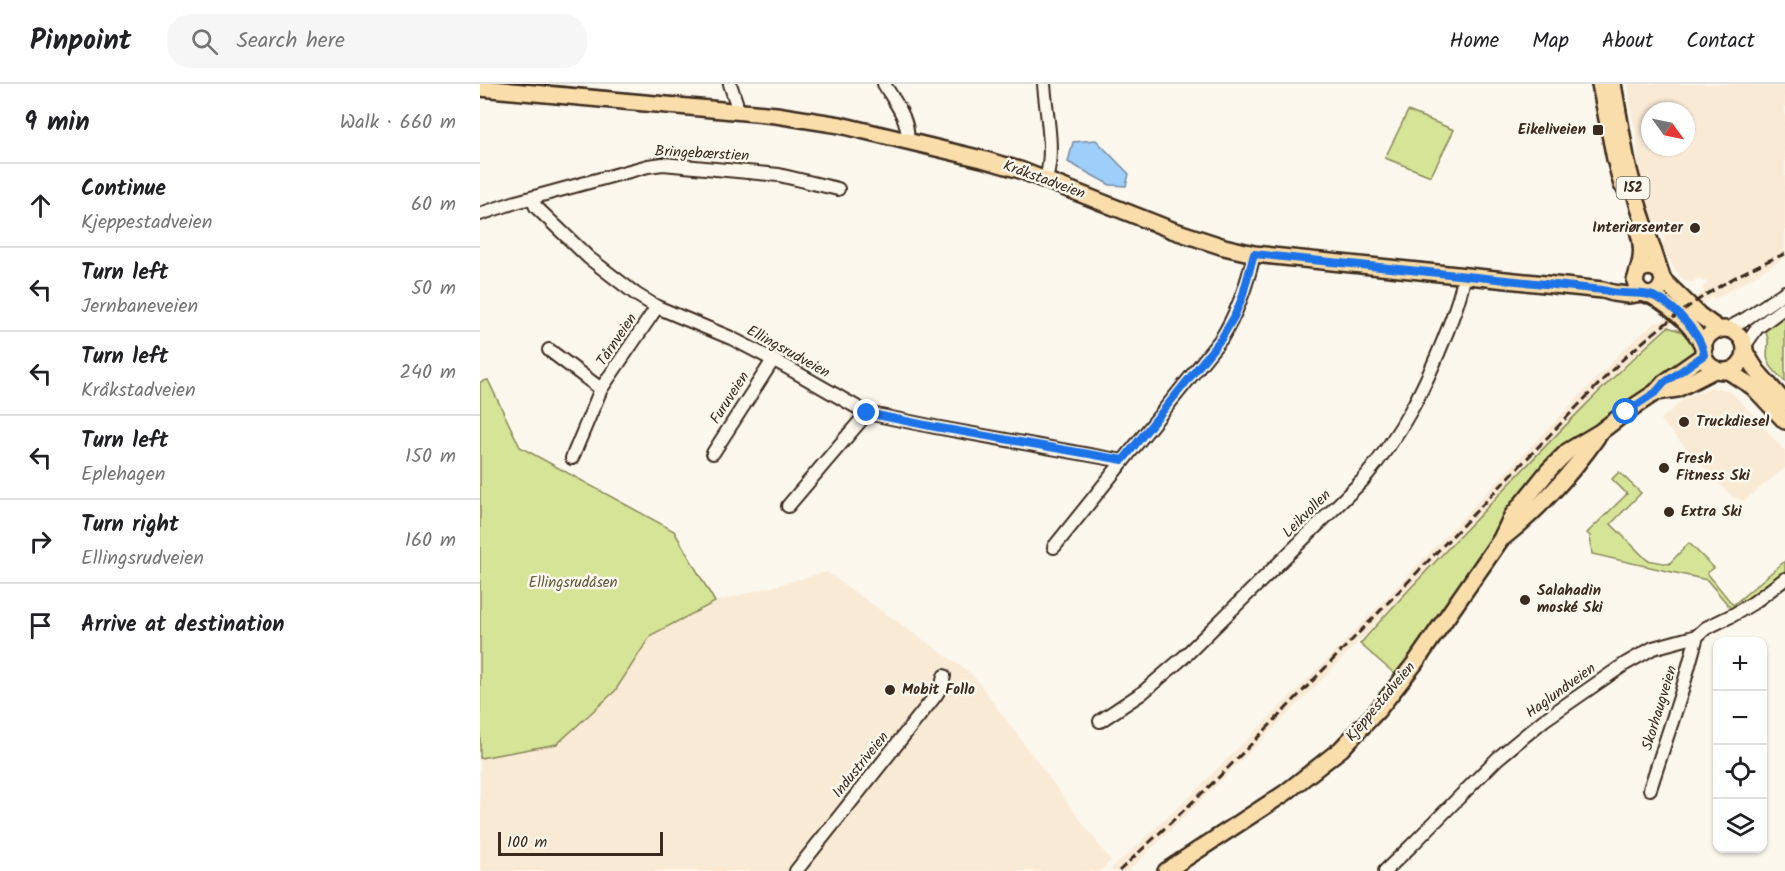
<!DOCTYPE html>
<html lang="en">
<head>
<meta charset="utf-8">
<style>
  body { margin:0; font-family:Kalam,sans-serif; background:#f6f6f6; color:#202124 }
  .controls { position:absolute; right:18px; bottom:18px; display:grid; overflow:hidden; border-radius:12px; box-shadow:0 2px 4px #0004 }
  .controls button { width:54px; height:54px; display:grid; place-items:center; padding:0; border:0; border-bottom:2px solid #e0e0e0; background:#fff; color:#202124; font:30px sans-serif }
  .compass { position:absolute; left:1161px; top:18px; width:54px; height:54px; border-radius:50%; background:#fff; box-shadow:0 2px 4px #0004; rotate:123deg }
  .scale { position:absolute; left:18px; bottom:15px; width:165px; box-sizing:border-box; padding-left:6px; border:3px solid #3b2a1e; border-top:0; font-size:16px; line-height:21px; white-space:nowrap; color:#3b2a1e; -webkit-text-stroke:4px #fbf7ec; paint-order:stroke }
  .stop { position:absolute; width:18px; height:18px; margin:-14px; border:4px solid #1a73e8; border-radius:50%; background:#fff }
  .stop.end { background:#1a73e8; border-color:#fff; box-shadow:0 2px 6px #0008 }
  .list { margin:0; padding:0; list-style:none }
  h2 { display:flex; justify-content:space-between; align-items:center; height:78px; margin:0; padding:0 24px; font-size:26px }
  h2 small { font-size:20px; font-weight:400; color:#757577 }
  .list li { display:grid; grid-template-columns:39px 1fr auto; gap:18px; align-items:center; box-sizing:border-box; height:84px; padding:0 24px; border-top:2px solid #e0e0e0 }
  .list b { display:block; font-size:22px; white-space:nowrap }
  .list p { margin:0; font-size:20px; white-space:nowrap; color:#757577 }
  .list em { font-size:20px; font-style:normal; color:#757577 }
  .icon { flex:none; width:33px; height:33px; fill:none; stroke:currentColor; stroke-width:2; stroke-linecap:round; stroke-linejoin:round }
  .map { position:relative; flex:none; width:1305px; height:787px; overflow:hidden }
  header { display:flex; align-items:center; gap:36px; box-sizing:border-box; height:84px; padding:0 30px; background:#fff; border-bottom:2px solid #e0e0e0 }
  header strong { font-size:28px }
  nav { display:flex; gap:33px; margin-inline-start:auto; font-size:21px }
  .search { width:420px; height:54px; background:#f6f6f6; display:flex; align-items:center; gap:15px; box-sizing:border-box; padding:0 21px; border-radius:24px; color:#757577; font-size:22px }
  main { display:flex }
  aside { flex:1; background:#fff }
  .map>svg:first-child { display:block }
  .built { fill:#f9ead6; fill-rule:evenodd }
  .green { fill:#d6e497; stroke:#88875a; stroke-width:1.5 }
  .water { fill:#9ecefa; stroke:#768ca2; stroke-width:1.5 }
  .lines { fill:none; stroke-linecap:round; stroke-linejoin:round }
  .minor-casing { stroke:#3b2a1e; stroke-width:16 }
  .major-casing { stroke:#3b2a1e; stroke-width:20 }
  .minor { stroke:#fbf7ec; stroke-width:12 }
  .major { stroke:#f9deab; stroke-width:15 }
  .rail { stroke:#3b2a1e; stroke-width:3; stroke-dasharray:9 4.5; stroke-linecap:butt }
  .route { stroke:#1a73e8; stroke-width:8 }
  .poi-dot { fill:#3b2a1e; stroke:#fbf7ec; stroke-width:2 }
  .labels { text-anchor:middle; dominant-baseline:central; stroke-width:5; stroke-linejoin:round; paint-order:stroke }
  .shield { fill:#fbf7ec; stroke:#75685c; stroke-width:1.5 }
  .shield-label { font-size:14px; font-weight:bold; fill:#3b2a1e }
  .poi-label { font-size:15px; font-weight:bold; fill:#3b2a1e; stroke:#fbf7ec; text-anchor:start }
  .street-label { font-size:15px; fill:#3b2a1e; stroke:#fbf7ec }
  .park-label { font-size:15px; fill:#62583c; stroke:#fbf7ec }
</style>
</head>
<body>
<header>
<strong>Pinpoint</strong>
<div class="search"><svg class="icon" aria-label="search" viewBox="0 0 24 24"><circle cx="10" cy="10" r="6"/><path d="M15 15l6 6"/></svg>Search here</div>
<nav><a>Home</a><a>Map</a><a>About</a><a>Contact</a></nav>
</header>
<main>
<aside>
<h2>9 min<small>Walk · 660 m</small></h2>
<ul class="list">
<li><svg class="icon" aria-label="ahead" viewBox="0 0 24 24"><path d="M12 20V5M6 11l6-6 6 6"/></svg><div><b>Continue</b><p>Kjeppestadveien</p></div><em>60 m</em></li>
<li><svg class="icon" aria-label="left" viewBox="0 0 24 24"><path d="M17 20v-9H6M10 6l-5 5 5 5"/></svg><div><b>Turn left</b><p>Jernbaneveien</p></div><em>50 m</em></li>
<li><svg class="icon" aria-label="left" viewBox="0 0 24 24"><path d="M17 20v-9H6M10 6l-5 5 5 5"/></svg><div><b>Turn left</b><p>Kråkstadveien</p></div><em>240 m</em></li>
<li><svg class="icon" aria-label="left" viewBox="0 0 24 24"><path d="M17 20v-9H6M10 6l-5 5 5 5"/></svg><div><b>Turn left</b><p>Eplehagen</p></div><em>150 m</em></li>
<li><svg class="icon" aria-label="right" viewBox="0 0 24 24"><path d="M7 20v-9h11M14 6l5 5-5 5"/></svg><div><b>Turn right</b><p>Ellingsrudveien</p></div><em>160 m</em></li>
<li><svg class="icon" aria-label="arrive" viewBox="0 0 24 24"><path d="M6 21V4h12l-3 4 3 4H6"/></svg><div><b>Arrive at destination</b></div></li>
</ul>
</aside>
<div class="map">
<svg width="1305" height="787" viewBox="0 0 1305 787">
  <rect width="100%" height="100%" fill="#fbf7ec"/>
  <filter id="ink" filterUnits="userSpaceOnUse"><feTurbulence type="fractalNoise" baseFrequency=".0167" numOctaves="2"/><feDisplacementMap in="SourceGraphic" scale="12" xChannelSelector="R" yChannelSelector="G"/><feConvolveMatrix kernelMatrix="1 2 1 2 8 2 1 2 1" color-interpolation-filters="sRGB"/></filter>
  <g filter="url(#ink)">
    <g class="built">
      <path d="M1148 0H1305V174L1235 215 1232 213 1186 245 1147 280 826 612 706 731 648 787H629L703 719 843 580 1146 263 1176 238 1179 239 1224 207 1222 204 1228 199 1218 194 1213 198 1206 197 1201 194 1195 185 1180 160 1185 156 1165 117 1160 96 1156 46 1152 33ZM1170 27H1206V63H1170Z"/>
      <path d="M1231 303 1249 307 1257 313 1305 367V384L1264 417 1251 412 1180 336 1206 313Z"/>
      <path d="M346 488 492 590 631 777 620 787H0V674L77 660 135 607 171 551 235 518Z"/>
    </g>
    <g class="green">
      <path d="M928 27 974 46 951 92 905 74Z"/>
      <path d="M1305 230V298C1300 292 1292 286 1289 279 1283 267 1293 260 1285 247Z"/>
      <path d="M1188 243 1200 247 1201 243 1213 259 1215 277 1088 367 922 596 880 560C924 509 971 462 1017 413 1072 355 1128 296 1188 243Z"/>
      <path d="M8 296 40 363 194 447 235 518 171 551 135 607 77 660 0 674V298Z"/>
      <path d="M1139 388 1161 409 1131 440 1167 476 1189 480 1209 459 1234 484 1227 489 1253 521 1305 477V487L1254 528 1227 496 1112 470 1110 452 1107 449 1147 410 1132 395Z"/>
    </g>
    <path class="water" d="M616 56 649 90 646 102 630 101 588 78 593 58Z"/>
    <g class="lines">
      <g class="minor-casing">
        <g id="minor">
          <path d="M250 0 256 18 257 27"/>
          <path d="M404 0C414 17 430 36 427 56"/>
          <path d="M564 0C566 30 575 66 566 95"/>
          <path d="M52 114 56 123 109 174 157 211 177 223 251 254 305 282 387 329 455 343 643 377"/>
          <path d="M0 130 36 118 168 82 183 80 299 91 358 105"/>
          <path d="M1245 246 1267 234 1305 208"/>
          <path d="M1265 261 1277 244 1305 223"/>
          <path d="M69 266 121 305"/>
          <path d="M233 369 293 276"/>
          <path d="M92 374 121 305 177 223"/>
          <path d="M308 422 387 329"/>
          <path d="M574 463 741 255C758 228 767 201 774 170"/>
          <path d="M620 637 662 609 705 572 882 397C923 348 945 304 968 245 974 228 982 210 984 192"/>
          <path d="M1170 705 1201 610 1217 552"/>
          <path d="M316 787 456 611 462 601 464 592"/>
          <path d="M905 787 931 762 1018 674 1064 636 1145 580 1173 564 1217 552 1226 544 1253 531 1273 519 1305 495"/>
        </g>
      </g>
      <g class="major-casing">
        <g id="major">
          <path d="M1120 0 1135 75 1142 101"/>
          <path d="M1133 0 1147 79 1159 124 1183 196C1180 215 1159 216 1155 197L1158 187C1166 182 1172 182 1179 187"/>
          <path d="M0 4 296 31 360 41 502 75 540 86 692 146 744 163 774 170 1123 206 1133 209 1148 211 1162 209"/>
          <path d="M1158 146C1163 161 1163 173 1158 187"/>
          <path d="M1183 196 1219 231 1240 246"/>
          <path d="M1171 211C1193 224 1213 241 1224 264"/>
          <circle cx="1244" cy="266" r="21"/>
          <path d="M1265 268 1277 287 1305 319"/>
          <path d="M1248 287 1273 303 1305 337"/>
          <path d="M1176 308 1197 305 1236 285"/>
          <path d="M1024 453C1057 427 1093 388 1117 353"/>
          <path d="M686 787 805 709 861 665 898 626 935 579 1021 455 1032 432 1069 386 1088 367 1120 348 1146 328 1176 308 1184 299 1224 271"/>
        </g>
      </g>
      <use href="#minor" class="minor"/>
      <use href="#major" class="major"/>
      <path class="rail" d="M639 787 737 695 790 641 1141 277C1189 234 1244 193 1305 170"/>
    </g>
  </g>
  <g class="lines" filter="url(#ink)">
    <path class="route" d="M387 329 455 343 643 376 741 255 754 233 762 214 774 170 1123 206C1139 211 1154 208 1169 211 1189 215 1222 250 1224 271L1184 299 1176 308 1146 328"/>
  </g>
  <g class="poi-dot">
    <rect x="1112" y="40" width="12" height="12" rx="3"/>
    <circle cx="1215" cy="144" r="6"/>
    <circle cx="1204" cy="338" r="6"/>
    <circle cx="1184" cy="384" r="6"/>
    <circle cx="1189" cy="428" r="6"/>
    <circle cx="1045" cy="516" r="6"/>
    <circle cx="410" cy="606" r="6"/>
  </g>
  <g class="labels">
    <rect class="shield" x="1136.5" y="93" width="33" height="22" rx="4.5"/>
    <g class="shield-label">
      <text x="1153" y="104">152</text>
    </g>
    <g class="poi-label">
      <text x="1106" y="46" text-anchor="end">Eikeliveien</text>
      <text x="1203" y="144" text-anchor="end">Interiørsenter</text>
      <text x="1216" y="338">Truckdiesel</text>
      <text x="1196" y="375">Fresh<tspan x="1196" dy="17">Fitness Ski</tspan></text>
      <text x="1201" y="428">Extra Ski</text>
      <text x="1057" y="507">Salahadin<tspan x="1057" dy="17">moské Ski</tspan></text>
      <text x="422" y="606">Mobit Follo</text>
    </g>
    <g class="street-label">
      <text transform="translate(222 70) rotate(3)">Bringebærstien</text>
      <text transform="translate(564 96) rotate(20)">Kråkstadveien</text>
      <text transform="translate(137 256) rotate(-56)">Tårnveien</text>
      <text transform="translate(308 268) rotate(29)">Ellingsrudveien</text>
      <text transform="translate(250 314) rotate(-57)">Furuveien</text>
      <text transform="translate(827 430) rotate(-45)">Leikvollen</text>
      <text transform="translate(1081 607) rotate(-36)">Haglundveien</text>
      <text transform="translate(901 618) rotate(-50)">Kjeppestadveien</text>
      <text transform="translate(1180 624) rotate(-73)">Skorhaugveien</text>
      <text transform="translate(381 681) rotate(-51)">Industriveien</text>
    </g>
    <g class="park-label">
      <text x="93" y="499">Ellingsrudåsen</text>
    </g>
  </g>
</svg>
<div class="controls">
<button>+</button>
<button>−</button>
<button><svg class="icon" aria-label="locate" viewBox="0 0 24 24"><circle cx="12" cy="12" r="6"/><path d="M12 2v4M12 18v4M2 12h4M18 12h4"/></svg></button>
<button><svg class="icon" aria-label="layers" viewBox="0 0 24 24"><path d="M12 4l9 5-9 5-9-5zM3 14l9 5 9-5"/></svg></button>
</div>
<svg class="compass" viewBox="-18 -18 36 36"><path d="M0-13l5 13h-10z" fill="#e53935"/><path d="M0 13l5-13h-10z" fill="#757577"/></svg>
<div class="scale">100 m</div>
<div class="stop" style="left:1146px;top:328px"></div>
<div class="stop end" style="left:387px;top:329px"></div>
</div>
</main>
</body>
</html>
